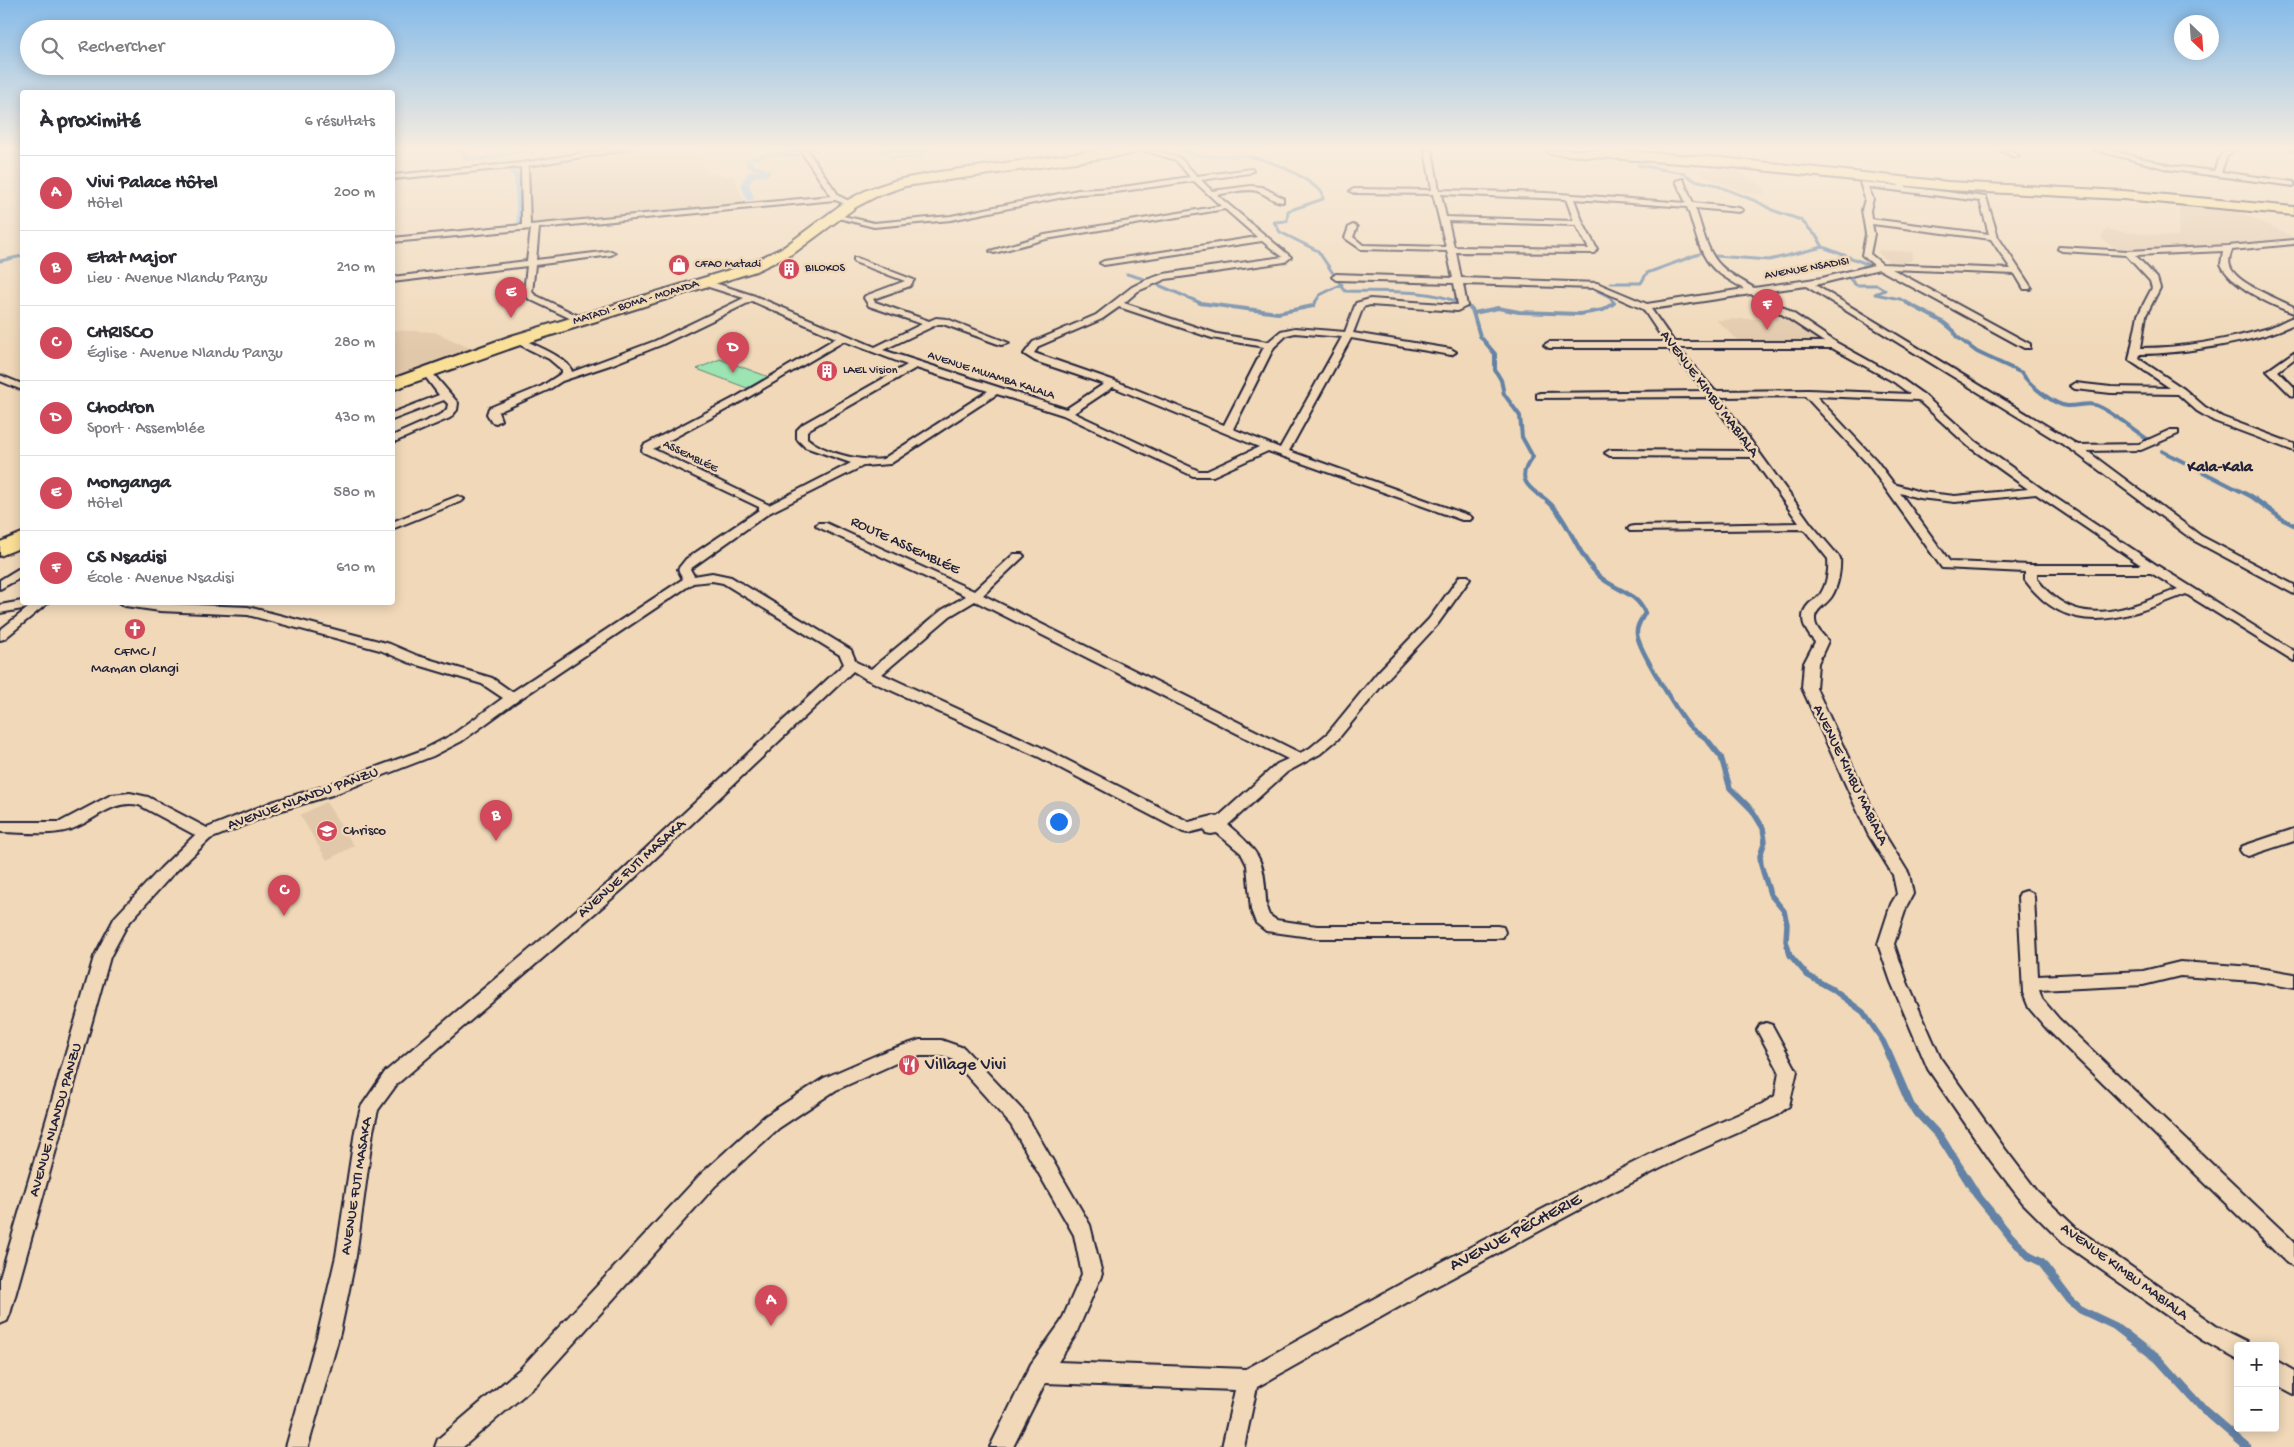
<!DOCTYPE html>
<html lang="fr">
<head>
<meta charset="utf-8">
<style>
  body { margin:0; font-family:"Gochi Hand",sans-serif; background:#f7f7f7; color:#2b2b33 }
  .controls { position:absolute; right:15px; bottom:15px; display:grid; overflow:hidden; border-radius:5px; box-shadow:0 2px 12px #0003 }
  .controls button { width:45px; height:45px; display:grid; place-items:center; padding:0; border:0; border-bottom:1px solid #e1e1e2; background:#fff; color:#2b2b33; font:25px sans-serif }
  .compass { position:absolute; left:2174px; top:15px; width:45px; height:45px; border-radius:50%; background:#fff; box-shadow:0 2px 12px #0003; rotate:155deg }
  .you { position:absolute; left:1058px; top:821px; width:18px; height:18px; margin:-12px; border:4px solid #fff; border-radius:50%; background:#1a73e8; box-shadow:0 0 0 8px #1a73e833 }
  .badge { display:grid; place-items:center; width:32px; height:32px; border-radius:50%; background:#d1495b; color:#fff; font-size:16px; font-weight:700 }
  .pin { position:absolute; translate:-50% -41px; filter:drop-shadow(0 1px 2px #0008) }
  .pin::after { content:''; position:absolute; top:26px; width:18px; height:15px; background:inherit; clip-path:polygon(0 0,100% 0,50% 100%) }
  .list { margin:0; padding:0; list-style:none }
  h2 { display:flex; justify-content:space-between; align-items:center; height:65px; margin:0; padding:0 20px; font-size:21px }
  h2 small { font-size:16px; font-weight:400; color:#7c7c81 }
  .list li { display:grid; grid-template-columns:32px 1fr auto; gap:15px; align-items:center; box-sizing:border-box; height:75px; padding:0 20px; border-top:1px solid #e1e1e2 }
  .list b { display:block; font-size:19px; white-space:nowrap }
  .list p { margin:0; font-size:16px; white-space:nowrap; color:#7c7c81 }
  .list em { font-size:16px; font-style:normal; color:#7c7c81 }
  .icon { flex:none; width:28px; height:28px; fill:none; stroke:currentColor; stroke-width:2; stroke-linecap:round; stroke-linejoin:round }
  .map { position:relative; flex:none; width:2294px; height:1447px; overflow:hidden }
  .search { position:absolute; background:#fff; box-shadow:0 2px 12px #0003; left:20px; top:20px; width:375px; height:55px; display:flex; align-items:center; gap:12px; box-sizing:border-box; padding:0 18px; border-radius:28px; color:#7c7c81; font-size:19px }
  .panel { position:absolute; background:#fff; box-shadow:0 2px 12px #0003; left:20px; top:90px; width:375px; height:515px; border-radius:5px }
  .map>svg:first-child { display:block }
  .built { fill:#e2c8aa }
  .green { fill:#9ce4b2; stroke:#5f8376 }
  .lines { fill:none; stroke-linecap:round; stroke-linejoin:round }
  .stream-far4 { stroke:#6382a5; stroke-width:3 }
  .stream-far3 { stroke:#6382a5; stroke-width:4 }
  .stream-far2 { stroke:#6382a5; stroke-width:4.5 }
  .stream-far1 { stroke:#6382a5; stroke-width:5.5 }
  .stream { stroke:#6382a5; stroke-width:8 }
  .canal { fill:#8ec2eb; fill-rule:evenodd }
  .street-casing { stroke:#22223b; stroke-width:4 }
  .highway-casing { stroke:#22223b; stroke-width:4 }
  .street { fill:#f0d8b8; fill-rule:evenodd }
  .highway { fill:#fadf96; fill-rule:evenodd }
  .labels { text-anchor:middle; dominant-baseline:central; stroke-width:5; stroke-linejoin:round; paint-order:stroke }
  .far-poi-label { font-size:12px; fill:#22223b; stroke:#f0d8b8; text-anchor:start }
  .far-street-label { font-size:12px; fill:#22223b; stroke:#f0d8b8 }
  .street-label { font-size:15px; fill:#22223b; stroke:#f0d8b8 }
  .poi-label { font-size:15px; fill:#22223b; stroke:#f0d8b8 }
  .far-district-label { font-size:16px; font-weight:bold; fill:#22223b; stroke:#f0d8b8 }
  .near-poi-label { font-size:18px; fill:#22223b; stroke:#f0d8b8; text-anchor:start }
  .near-street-label { font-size:18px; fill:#22223b; stroke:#f0d8b8 }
</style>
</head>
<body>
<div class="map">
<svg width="2294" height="1447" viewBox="0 0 2294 1447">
  <rect width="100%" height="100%" fill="#f0d8b8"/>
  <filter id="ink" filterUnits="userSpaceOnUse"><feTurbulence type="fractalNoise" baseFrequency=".02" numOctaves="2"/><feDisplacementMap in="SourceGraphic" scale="10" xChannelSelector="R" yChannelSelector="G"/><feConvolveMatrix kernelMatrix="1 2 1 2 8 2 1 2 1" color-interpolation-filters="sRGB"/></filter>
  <g filter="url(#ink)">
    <g class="built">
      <path d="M638 150H697L706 173 734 177 744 202 532 223 529 167Z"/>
      <path d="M1723 169 1726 171 1734 170 1764 187 1765 194H1753L1737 190 1697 172 1700 170Z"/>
      <path d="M2180 203 2237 211 2286 233 2294 238V240L2219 248H2115L2101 238 2106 230 2178 237Z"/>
      <path d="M1878 250 1913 252 1911 261 1904 262 1905 266 1893 265 1879 254Z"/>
      <path d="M1796 317 1810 333 1823 341H1746L1737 339 1716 320Z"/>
      <path d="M393 330 435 332 474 350 393 382Z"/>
      <path d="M326 802 354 846 327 860 300 815Z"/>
    </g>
    <g class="green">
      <path d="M878 150H931L923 153 919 158H891L888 154Z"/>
      <path d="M720 359 769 377 747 388 697 369Z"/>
    </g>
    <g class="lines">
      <g class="stream-far4">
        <path d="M2291 150 2294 151"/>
        <path d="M1248 156C1276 162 1300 173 1322 192L1323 199 1288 211 1287 221 1274 222 1280 232 1318 251 1345 291C1381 292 1430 288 1462 304"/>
        <path d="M1638 165 1683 173 1694 180 1713 184 1758 202 1772 210 1801 220 1818 238 1823 247 1769 260 1716 256"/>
        <path d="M527 166 633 150"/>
        <path d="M492 169 519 167"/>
        <path d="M392 180 432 175"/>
        <path d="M1823 247 1867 264 1859 270"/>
        <path d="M0 261 22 256"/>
        <path d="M1127 274 1144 279"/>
        <path d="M1849 278 1856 285H1877L1885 290 1875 294 1900 299 1909 304"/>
        <path d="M1611 283H1641L1647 273 1699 254"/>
        <path d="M1156 284 1203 304"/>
        <path d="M1598 291 1610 297 1614 303 1612 304"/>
        <path d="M1314 304 1320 295 1342 284"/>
      </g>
      <g class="stream-far3">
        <path d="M1200 303 1278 313 1313 306 1315 303"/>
        <path d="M1460 303 1472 309 1480 336 1495 354V370L1501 380 1504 394 1520 416 1522 437 1533 457C1517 476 1524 485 1543 498"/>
        <path d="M1907 303 1943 322 1954 331 1956 336 1977 352 2022 373C2028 384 2055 406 2068 406 2081 406 2090 401 2102 408 2119 417 2134 430 2150 441"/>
        <path d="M1474 313 1498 308 1519 312 1580 314 1603 310 1614 303"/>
        <path d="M2162 451 2254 498"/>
      </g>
      <g class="stream-far2">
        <path d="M1541 496C1568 514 1575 552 1598 575 1613 590 1636 591 1645 613 1641 620 1636 626 1637 634 1638 649 1678 712 1689 726 1695 732 1704 736 1710 743"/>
        <path d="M2251 496 2282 519 2294 525"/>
      </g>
      <path class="stream-far1" d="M1709 742 1721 757 1730 788 1752 810 1763 828 1765 841 1760 856 1761 865 1770 894 1784 911 1787 924 1786 941 1790 955 1807 975 1832 989 1863 1012 1883 1041 1889 1054"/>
      <path class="stream" d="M1888 1053 1911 1106 1941 1138 1977 1195 2010 1236 2029 1256 2041 1262 2070 1300 2081 1310 2115 1326 2158 1359 2203 1409 2247 1447"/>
      <g class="canal">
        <path d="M453 150H467L470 157C490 157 509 150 530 150L483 161H464L461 154Z"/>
        <path d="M808 150H822L808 154Z"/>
        <path d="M1172 150H1189L1202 154H1248L1252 156 1248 158H1202Z"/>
        <path d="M769 152 799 153 803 155 799 157 769 156 752 161 753 164 771 171 767 176 754 177 749 184 754 199 747 201 741 184 749 172 760 171 746 167 744 160Z"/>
        <path d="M524 163 527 164V168L516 171 522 176 527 223 522 226 517 223 514 177 506 170Z"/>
      </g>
      <g class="street-casing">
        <g id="street">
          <path d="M604 150H624L528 166 530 225 831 196 800 150H807L839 196 855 204 851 206 835 200 539 228 536 260 611 251 615 253 611 255 535 265 532 292 535 295 583 318V322L580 323 529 299 524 292 527 266 392 282V277L527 261 531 229 392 242V238L522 225 521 167 392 179V175L522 163Z"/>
          <path d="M1142 150H1155L1180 158 1197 176 1252 169 1253 171 1249 173 1201 180 1212 191 1251 186 1262 187 1283 198V202C1273 202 1266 194 1257 191 1246 188 1228 193 1217 195L1291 257 1285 262 1166 279 1138 291 1124 303 1217 334 1268 342 1281 331 1295 328 1345 332 1356 303 1370 299 1458 305 1454 283 1336 280 1332 277 1336 274 1453 278 1447 251 1361 249 1345 238 1349 227 1353 225 1357 227 1353 237 1363 245 1446 247 1433 194 1354 193 1350 191 1354 189 1432 190 1425 150H1432L1439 190 1546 193 1686 203 1676 181 1683 179 1693 203 1739 208 1743 210 1739 212 1695 208C1702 226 1706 252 1721 266 1730 275 1743 281 1754 288L1822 278 1874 265 1862 255 1866 234 1862 210 1865 199 1860 182 1899 186 1897 182 1901 180H1904L1906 187 1986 197 1998 237 2031 287 2030 289H2024L2015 274 1892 269 2030 344V348H2024L1879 269 1815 285 2078 445 2139 444 2170 430H2178V434L2141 450 2087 451 2201 536 2294 585V594L2193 540 2072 450 1806 286 1761 292 1837 343 1900 378 1924 395 1976 442 2042 489 2158 566 2294 651V661L2186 594C2127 617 2070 642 2025 580V572L1942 568 1868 464 1805 396 1719 397 1811 524 1840 558C1841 570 1838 586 1832 596 1825 607 1811 610 1816 625 1819 632 1824 636 1828 641L1818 663 1816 688 1883 832 1909 874 1913 894 1907 905 1894 944 1907 982 1941 1059 2005 1149 2037 1191 2077 1229 2216 1326 2246 1341 2247 1346H2238V1360L2202 1340 2063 1243 2023 1203 1991 1161 1928 1069 1891 982 1878 944 1891 904 1897 894 1893 875 1868 834 1802 688 1804 663 1815 642C1805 631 1797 616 1809 604 1813 600 1819 598 1821 593 1827 584 1829 569 1828 559L1804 529 1630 531 1628 529 1630 527 1634 526 1799 523 1752 457 1610 456 1605 453 1610 450 1748 451 1709 397 1537 398V394L1540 393 1705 391 1668 348H1549L1544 345 1549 342H1665L1643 309 1595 288 1463 284 1467 306 1457 311 1370 305 1363 307 1353 333 1451 349 1456 352 1451 355 1351 338 1289 451 1470 516 1472 518 1470 520H1462L1268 451 1213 476H1193L1063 415 997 394 890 464 863 466 769 513 690 569 694 576 712 573 731 577 851 650 856 662 871 669 942 610 966 596 818 527 816 525 818 523H826L974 591 1014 554H1022L1024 556 1022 558 983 595 1300 753 1310 748 1328 733 1378 672 1429 619 1460 576H1468L1470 579 1437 625 1388 678 1338 739 1320 754 1287 772 1228 825C1266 857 1263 863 1267 910L1269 915 1276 920 1317 926H1497L1503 927 1505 932 1503 937 1497 938H1317L1266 931 1256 923 1251 910 1247 865 1241 853 1217 833 1211 834 1206 833 1204 829 1188 833 1183 832 1039 757 866 679 853 671 624 888 397 1084 378 1110 373 1131 356 1256 340 1333 308 1447H286L318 1333 336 1256 355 1131 361 1107 385 1072 612 880 844 664 840 655 723 583 712 581 693 583 517 701 462 741 433 756 332 795 282 810 210 839 171 876 127 925 110 957 10 1314 7 1321 0 1324V1278L94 957 115 917 161 868 195 835 139 805C108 798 89 829 59 832 40 835 19 832 0 832V822H60L111 795 130 793 148 797 207 828 272 802 322 787 423 750 452 735 503 698 482 684 408 662 380 650 248 615 160 611 125 606 119 602 248 607 390 644 418 656 492 678 512 692 683 579 678 569 686 559 759 510V507L643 452 642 450 644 445 736 397 836 338 752 301 661 345 613 364 562 381 548 390 498 412 501 420 496 423 492 422 487 414 489 408 542 386 562 373V370L549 359 514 342V338H520C532 344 570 358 572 372L655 341 744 298 699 284V280L702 279 755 296 875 347 922 324 869 306 864 298 865 296 905 281 854 262V258H857L914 280 910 286 873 299 875 302 929 321 936 318 947 319 1009 343 1001 345 943 324H938L883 350 1066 409 1104 384 1035 361 1024 354 1033 342 1096 315 1132 287 1146 280 1164 274 1210 267 1283 257 1262 241 1104 265 1100 263 1104 261 1257 237 1225 209 1046 239 994 253 990 251 1045 235 1221 206 1194 181 1116 192 1078 194 951 220 874 227 830 216 834 214 874 223 951 216 1078 190 1116 188 1190 177 1176 160ZM1868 187 1980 201 1989 234 1871 219 1870 210 1873 199ZM1441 194 1566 199 1574 221 1446 217ZM1574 199 1687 207C1695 228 1698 253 1714 269 1723 277 1735 283 1744 289L1647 304 1597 283 1461 278 1456 252 1594 253 1597 249 1583 223ZM1448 221 1576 225 1589 249 1454 247ZM1872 224 1991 239 2011 269 1882 264 1870 254 1874 234ZM1751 294 1824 342H1674L1651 309ZM1119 307 1212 338 1264 347 1224 425 1115 381 1034 353 1039 346 1102 319ZM1295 333 1342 337 1280 448 1233 429 1274 347 1287 335ZM844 341 907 365 803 424 797 430V439L805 447 851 463 769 505 653 449 742 401ZM1678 348H1832L1894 382 1910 394 1808 390 1715 391ZM916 368 988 391 883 459C861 462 824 453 807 438V431L811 428ZM1113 387 1259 447 1207 471H1199L1074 413ZM1816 396 1918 400 1968 446 2028 489 1955 496 1920 492 1894 484 1876 460ZM1900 493 1919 498 1955 502 2036 494 2141 565H2031L1950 562ZM2037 573H2151L2178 589C2138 604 2091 628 2053 596 2047 592 2042 585 2037 579ZM975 601 1288 759 1277 764 1218 817 1213 816 1189 822 1049 751 882 674 950 616Z"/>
          <path d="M2000 150H2010L2019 156 2014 157Z"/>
          <path d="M2095 150H2109L2172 166 2214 171C2219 159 2220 150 2234 150L2227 156 2221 172 2294 182V186L2172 170Z"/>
          <path d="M2294 240V244L2232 250C2230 255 2228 261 2230 266 2235 283 2278 299 2294 307V313C2272 306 2230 286 2221 264L2223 251 2135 255 2157 278 2160 288 2146 315 2141 348C2183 348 2228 340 2269 328 2277 325 2285 320 2294 317V324C2259 342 2180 354 2140 354L2139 359 2184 389 2205 407 2222 417 2294 444V451L2214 421 2197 411 2178 394 2111 393 2075 389 2070 386 2075 383 2111 387 2170 388 2129 360 2138 315 2152 288 2150 281 2126 255 2062 251 2058 249 2059 247 2128 251 2228 246Z"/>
          <path d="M2294 352V359L2278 371 2294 387V396L2291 395 2267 371Z"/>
          <path d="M426 368 429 369 458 403 457 410 450 418 392 443V436L442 414 447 409 448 404 444 400 392 420V413L439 395 421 371Z"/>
          <path d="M0 375 22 384V390L0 381Z"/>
          <path d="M458 496 464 499 462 501 392 529V522Z"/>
          <path d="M18 569H22V577L0 589V580Z"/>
          <path d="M22 601 49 602 4 639 0 640V630L28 608 0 613V605Z"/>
          <path d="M2294 829V841L2248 856 2243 854 2240 850 2243 846Z"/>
          <path d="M2026 891 2032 893 2034 897 2038 976 2143 971 2180 962 2254 967 2294 974V988L2254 981 2180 976 2143 985 2039 990 2042 999 2059 1019 2294 1242V1266L2287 1263 2047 1029 2029 1008 2023 993 2018 897 2020 893Z"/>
          <path d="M1766 1023 1772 1025 1797 1071 1789 1106 1776 1116 1683 1157 1601 1198 1429 1290 1257 1387 1244 1447H1222L1235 1390 1045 1383 1013 1447H990L1031 1364 1061 1322 1082 1274 1074 1235 1011 1125 952 1059 941 1056H920L896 1063 836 1090 779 1128 715 1186 536 1385 463 1447H435L438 1439 520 1369 701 1174 765 1116 824 1078 886 1051 920 1040H941L964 1048 1025 1113 1090 1225 1102 1274 1075 1336 1058 1362 1246 1369 1415 1276 1587 1186 1669 1145 1762 1104 1775 1096 1779 1071 1757 1030 1760 1025Z"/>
          <path d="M2275 1360 2294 1371V1394L2275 1384Z"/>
        </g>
      </g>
      <g class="highway-casing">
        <g id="highway">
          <path d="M1100 150H1138L1132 154 905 186 877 196 856 207 794 253 756 271 523 344 392 390V379L511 336 746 265 784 247 846 201 867 190 897 180 939 172Z"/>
          <path d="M1545 150H1612L1722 158 1948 182 2123 191 2294 207V215L2123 199 1948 190 1722 166 1551 154Z"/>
          <path d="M22 533V547L0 556V542Z"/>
        </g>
      </g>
      <use href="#street" class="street"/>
      <use href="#highway" class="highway"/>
    </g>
  </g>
  <linearGradient id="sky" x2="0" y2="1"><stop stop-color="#84bae9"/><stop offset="0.42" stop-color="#f8eddf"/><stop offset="1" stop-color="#f8eddf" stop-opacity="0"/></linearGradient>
  <rect width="2294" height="353" fill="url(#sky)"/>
  <defs>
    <g id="shop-disc" transform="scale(1.125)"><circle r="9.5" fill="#d1495b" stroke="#f0d8b8"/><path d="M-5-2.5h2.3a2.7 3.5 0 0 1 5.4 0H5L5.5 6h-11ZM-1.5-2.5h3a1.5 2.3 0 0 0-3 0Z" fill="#fff"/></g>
    <g id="building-disc" transform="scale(1.125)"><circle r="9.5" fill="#d1495b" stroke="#f0d8b8"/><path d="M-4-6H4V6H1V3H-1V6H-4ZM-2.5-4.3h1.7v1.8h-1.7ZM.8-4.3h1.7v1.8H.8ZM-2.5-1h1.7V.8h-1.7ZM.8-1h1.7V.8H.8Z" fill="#fff"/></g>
    <g id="church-disc" transform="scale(1.125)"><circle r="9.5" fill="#d1495b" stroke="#f0d8b8"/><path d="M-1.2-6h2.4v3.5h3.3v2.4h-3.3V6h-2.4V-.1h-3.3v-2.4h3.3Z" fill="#fff"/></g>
    <g id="school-disc" transform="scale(1.125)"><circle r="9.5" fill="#d1495b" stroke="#f0d8b8"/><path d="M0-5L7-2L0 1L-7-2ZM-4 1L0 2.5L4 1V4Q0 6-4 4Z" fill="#fff"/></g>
    <g id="restaurant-disc" transform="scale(1.125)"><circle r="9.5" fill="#d1495b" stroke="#f0d8b8"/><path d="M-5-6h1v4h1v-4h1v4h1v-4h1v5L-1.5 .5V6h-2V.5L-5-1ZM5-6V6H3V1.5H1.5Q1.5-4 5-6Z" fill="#fff"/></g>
  </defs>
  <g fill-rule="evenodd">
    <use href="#shop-disc" x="679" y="265"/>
    <use href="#building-disc" x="789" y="269"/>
    <use href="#building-disc" x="827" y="371"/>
    <use href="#church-disc" x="135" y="629"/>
    <use href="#school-disc" x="327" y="831"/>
    <use href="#restaurant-disc" x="909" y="1065"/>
  </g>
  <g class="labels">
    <g class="far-poi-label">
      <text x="695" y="265">CFAO Matadi</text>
      <text x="805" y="269">BILOKOS</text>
      <text x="843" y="371">LAEL Vision</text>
    </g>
    <g class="far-street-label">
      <text transform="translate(1807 269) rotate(-10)">AVENUE NSADISI</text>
      <text transform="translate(636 303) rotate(-17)">MATADI - BOMA - MOANDA</text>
      <text transform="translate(991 376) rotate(18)">AVENUE MWAMBA KALALA</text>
      <text transform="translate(690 457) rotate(26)">ASSEMBLÉE</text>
    </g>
    <g class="street-label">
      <text transform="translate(1709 394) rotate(53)">AVENUE KIMBU MABIALA</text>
      <text transform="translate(905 546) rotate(25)">ROUTE ASSEMBLÉE</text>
      <text transform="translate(1850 775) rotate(64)">AVENUE KIMBU MABIALA</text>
      <text transform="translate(303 799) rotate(-20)">AVENUE NLANDU PANZU</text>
      <text transform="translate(632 869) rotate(-42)">AVENUE FUTI MASAKA</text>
      <text transform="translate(56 1120) rotate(-74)">AVENUE NLANDU PANZU</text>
      <text transform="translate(357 1186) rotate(-81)">AVENUE FUTI MASAKA</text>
      <text transform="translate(2124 1272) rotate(36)">AVENUE KIMBU MABIALA</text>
    </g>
    <g class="poi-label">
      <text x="135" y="652">CFMC /<tspan x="135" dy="17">Maman Olangi</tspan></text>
      <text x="343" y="831" text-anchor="start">Chrisco</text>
    </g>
    <g class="far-district-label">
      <text x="2220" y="468">Kala-Kala</text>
    </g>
    <g class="near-poi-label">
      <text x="925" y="1065">Village Vivi</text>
    </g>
    <g class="near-street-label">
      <text transform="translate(1516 1233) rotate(-28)">AVENUE PÊCHERIE</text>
    </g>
  </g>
</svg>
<div class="controls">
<button>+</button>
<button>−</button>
</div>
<svg class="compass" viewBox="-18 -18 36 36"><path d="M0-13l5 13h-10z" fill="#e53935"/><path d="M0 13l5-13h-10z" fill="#7c7c81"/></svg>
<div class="you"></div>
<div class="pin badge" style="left:771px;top:1326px">A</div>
<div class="pin badge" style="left:496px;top:841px">B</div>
<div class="pin badge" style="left:284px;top:916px">C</div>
<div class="pin badge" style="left:733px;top:373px">D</div>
<div class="pin badge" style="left:511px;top:318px">E</div>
<div class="pin badge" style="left:1767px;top:330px">F</div>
<div class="search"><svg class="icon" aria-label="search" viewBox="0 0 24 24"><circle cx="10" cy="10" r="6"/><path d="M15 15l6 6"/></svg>Rechercher</div>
<section class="panel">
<h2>À proximité<small>6 résultats</small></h2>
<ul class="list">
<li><span class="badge">A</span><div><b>Vivi Palace Hôtel</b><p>Hôtel</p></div><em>200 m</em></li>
<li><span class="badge">B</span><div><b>Etat Major</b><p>Lieu · Avenue Nlandu Panzu</p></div><em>210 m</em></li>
<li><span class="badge">C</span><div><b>CHRISCO</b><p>Église · Avenue Nlandu Panzu</p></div><em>280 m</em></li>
<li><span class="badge">D</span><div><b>Chodron</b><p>Sport · Assemblée</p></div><em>430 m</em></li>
<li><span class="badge">E</span><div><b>Monganga</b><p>Hôtel</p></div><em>580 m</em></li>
<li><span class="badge">F</span><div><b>CS Nsadisi</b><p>École · Avenue Nsadisi</p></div><em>610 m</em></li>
</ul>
</section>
</div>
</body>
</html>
